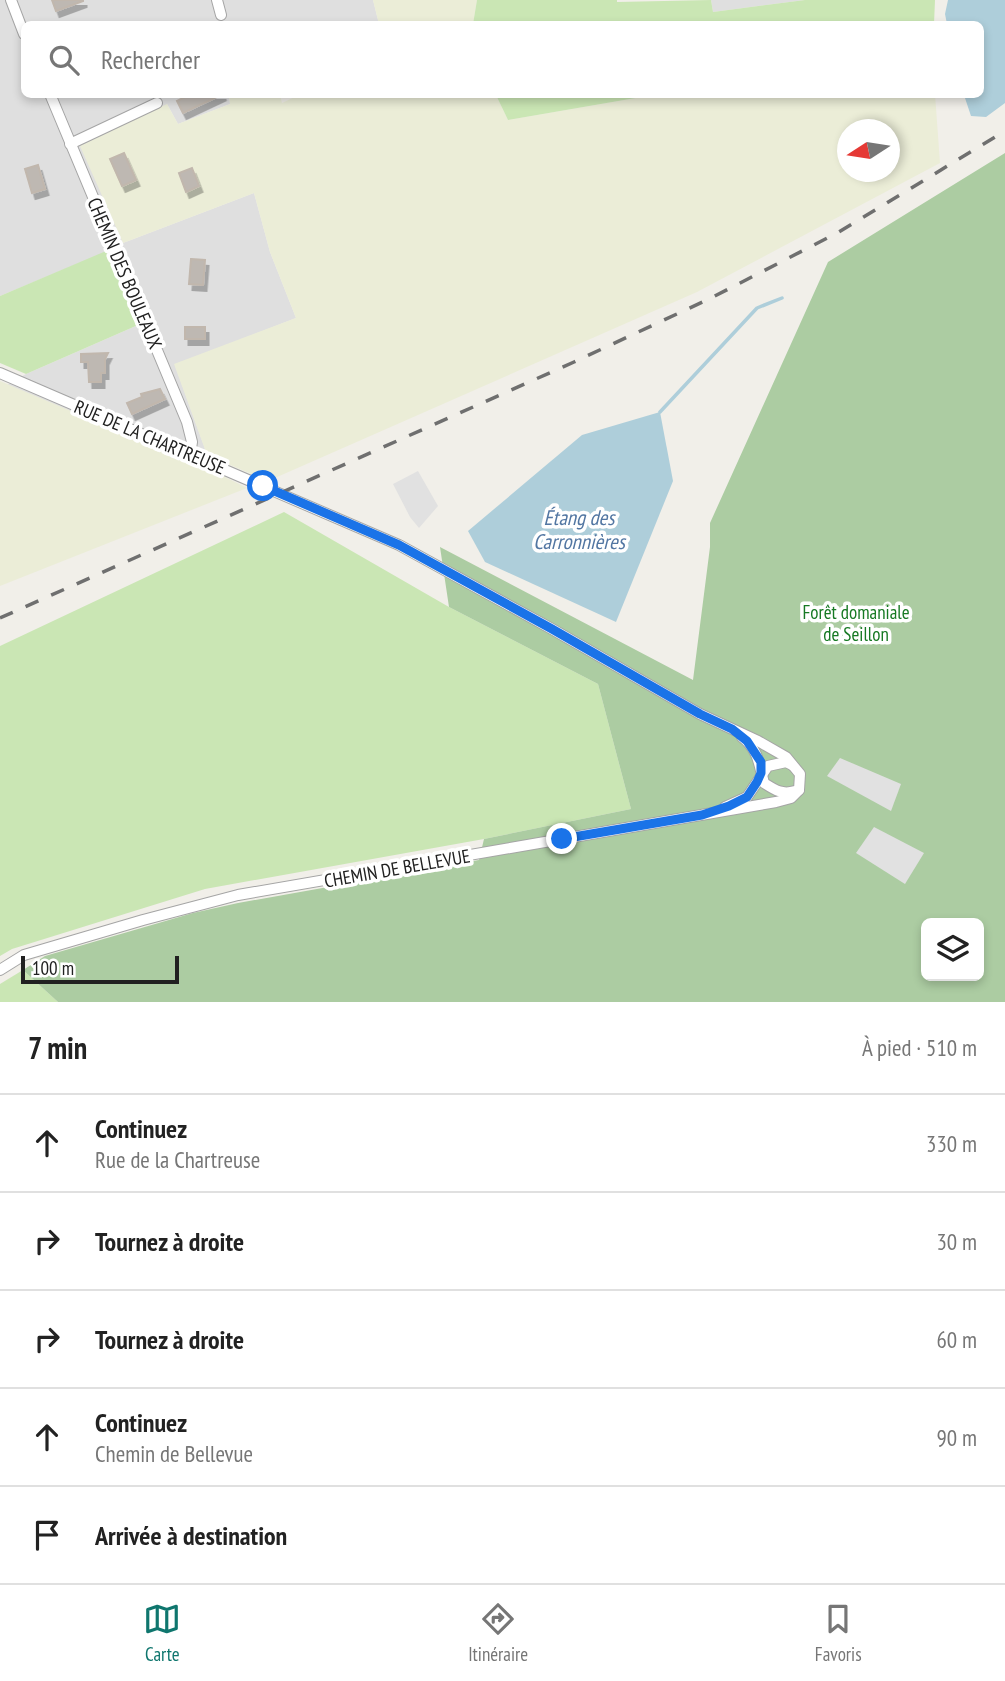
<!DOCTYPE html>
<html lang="fr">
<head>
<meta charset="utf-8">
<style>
  body { margin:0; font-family:"PT Sans Narrow",sans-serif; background:#f6f6f6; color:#222 }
  .controls { position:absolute; right:21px; bottom:21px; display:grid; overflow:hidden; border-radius:10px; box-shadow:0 4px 10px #0003 }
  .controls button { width:63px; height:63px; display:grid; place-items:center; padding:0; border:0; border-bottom:2px solid #e0e0e0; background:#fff; color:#222; font:35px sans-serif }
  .compass { position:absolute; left:837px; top:119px; width:63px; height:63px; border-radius:50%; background:#fff; box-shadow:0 4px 10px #0003; rotate:258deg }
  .scale { position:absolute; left:21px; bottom:18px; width:158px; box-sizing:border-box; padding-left:7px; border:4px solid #212121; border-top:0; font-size:19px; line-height:24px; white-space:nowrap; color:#212121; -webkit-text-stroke:5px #fff; paint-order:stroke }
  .stop { position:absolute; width:21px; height:21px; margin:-16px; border:5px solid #1a73e8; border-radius:50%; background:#fff }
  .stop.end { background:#1a73e8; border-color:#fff; box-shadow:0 2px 7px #0008 }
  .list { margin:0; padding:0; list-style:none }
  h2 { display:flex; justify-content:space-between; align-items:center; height:91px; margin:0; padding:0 28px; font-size:30px }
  h2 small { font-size:23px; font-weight:400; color:#767676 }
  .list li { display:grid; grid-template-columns:46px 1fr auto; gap:21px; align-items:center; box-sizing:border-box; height:98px; padding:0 28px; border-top:2px solid #e0e0e0 }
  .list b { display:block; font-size:26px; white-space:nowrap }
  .list p { margin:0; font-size:23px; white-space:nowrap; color:#767676 }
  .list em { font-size:23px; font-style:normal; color:#767676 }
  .icon { flex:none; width:38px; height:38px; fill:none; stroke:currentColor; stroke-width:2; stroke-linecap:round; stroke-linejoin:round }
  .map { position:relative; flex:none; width:1005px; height:1002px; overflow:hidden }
  .search { position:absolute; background:#fff; box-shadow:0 4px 10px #0003; left:21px; right:21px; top:21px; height:77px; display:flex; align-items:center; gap:18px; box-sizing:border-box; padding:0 24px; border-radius:10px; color:#767676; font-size:26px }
  .sheet { height:581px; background:#fff }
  nav { display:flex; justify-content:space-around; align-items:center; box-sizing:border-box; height:98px; border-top:2px solid #e0e0e0; background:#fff; font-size:19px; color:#767676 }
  nav a { display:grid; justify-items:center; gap:4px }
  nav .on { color:#0f766e }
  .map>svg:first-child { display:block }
  .residential { fill:#dfdfdf }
  .farmland { fill:#ebedd7; fill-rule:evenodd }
  .grass { fill:#cae6b4 }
  .forest { fill:#accca2; fill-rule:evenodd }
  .parking { fill:#e1e1e1 }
  .water { fill:#aeceda }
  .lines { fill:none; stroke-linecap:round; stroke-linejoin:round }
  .stream { stroke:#aeceda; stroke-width:3.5 }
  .building { fill:#beb8b2; stroke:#c1b7ad; stroke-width:2; filter:url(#shadow) }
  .minor-casing { stroke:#a5a5a5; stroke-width:12 }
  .minor { stroke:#fff; stroke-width:10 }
  .rail { stroke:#6f6f6f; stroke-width:3.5; stroke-dasharray:14 14; stroke-linecap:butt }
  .route { stroke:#1a73e8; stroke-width:9 }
  .labels { text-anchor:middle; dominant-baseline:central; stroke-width:7; stroke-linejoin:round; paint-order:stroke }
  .street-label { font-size:19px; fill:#212121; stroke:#fff }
  .park-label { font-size:19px; fill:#167923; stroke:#fff }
  .water-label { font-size:21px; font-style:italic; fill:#5276a2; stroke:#fff }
</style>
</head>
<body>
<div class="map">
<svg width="1005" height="1002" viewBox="0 0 1005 1002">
  <defs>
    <filter id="shadow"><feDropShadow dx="3.5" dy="6" stdDeviation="0" flood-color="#0004"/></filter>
  </defs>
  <rect width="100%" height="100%" fill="#f1efe9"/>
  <g class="residential">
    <path d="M0 0H373L379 24H24V94L229 95 230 104 178 124 167 104 123 243 254 193 270 252 296 318 175 365 213 471 7 385 26 374 138 325 106 252 0 296Z"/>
    <path d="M711 0H805L713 12Z"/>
  </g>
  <g class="farmland">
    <path d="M373 0H477L473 24H379Z"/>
    <path d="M301 94 496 95 508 120 653 95 935 94 940 163 697 292 268 481 207 455 174 364 296 318 270 252 254 193 123 243 80 146 167 104 178 124 230 104 229 95H280L282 103ZM848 130H890V172H848Z"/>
    <path d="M0 381 213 471 247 488 0 586Z"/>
  </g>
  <g class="grass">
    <path d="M477 0H617V2L711 0 713 12 805 0H935L934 24H473Z"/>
    <path d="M496 95H653L508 120Z"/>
    <path d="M106 251 138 325 26 374 0 363V296Z"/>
    <path d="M284 512 449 607 598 684 631 809 484 839 205 889 12 949 0 956V646Z"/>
    <path d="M23 970 58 1002H0V984Z"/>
  </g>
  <path class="forest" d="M1005 153V1002H58L23 970 45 956 193 913 238 903 479 860 484 839 631 809 598 684 449 607 440 547 693 680 710 547V523L828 262ZM926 923H979V976H926Z"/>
  <g class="parking">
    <path d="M418 471 438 506 419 528 410 517 393 484Z"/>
    <path d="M840 758 901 784 891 811 827 776Z"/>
    <path d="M874 827 924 853 905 884 856 853Z"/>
  </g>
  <g class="water">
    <path d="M948 0H1005V103L986 117 971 116 964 95 981 94V24H947L945 14Z"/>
    <path d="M660 412 673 481 616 622 485 562 468 531 582 435Z"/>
  </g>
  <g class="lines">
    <path class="stream" d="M660 412 757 308 782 298"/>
  </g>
  <g class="building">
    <path d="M52 0H83V1L56 11Z"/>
    <path d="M191 94H223L183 113 177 101Z"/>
    <path d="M124 153 136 180 122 186 110 159Z"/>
    <path d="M38 165 45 189 32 193 25 169Z"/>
    <path d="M192 168 199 186 186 192 179 173Z"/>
    <path d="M191 259 205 260 203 285 189 284Z"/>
    <rect x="185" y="327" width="20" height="12"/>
    <path d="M108 353 105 359V373H101V382H89L88 362H81V354Z"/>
    <path d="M160 389 165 399 132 414 127 403 142 397 141 394Z"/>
  </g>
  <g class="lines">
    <g class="minor-casing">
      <g id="minor">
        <path d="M11 0 24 34"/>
        <path d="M217 0 221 15"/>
        <path d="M50 94 187 422 192 442 190 455"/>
        <path d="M70 144 157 103"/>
        <path d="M0 373 399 545 552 629 700 714 758 741 786 757 800 774 799 790"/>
        <path d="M742 737C759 750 759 765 764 783 775 790 782 795 795 791"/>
        <path d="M725 807 747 797 768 766 786 762 792 765"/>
        <path d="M0 970 24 955 143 920 238 895 776 802 791 798 799 790"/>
      </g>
    </g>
    <use href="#minor" class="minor"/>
    <path class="rail" d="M0 618 574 362 709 299 839 232 1005 131"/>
  </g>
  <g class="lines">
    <path class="route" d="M263 486 399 545 552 629 700 714 732 729 747 741 761 762V773L757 782 747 797 729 806 702 815 562 839"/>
  </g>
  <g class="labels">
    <g class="street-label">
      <text transform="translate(125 273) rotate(67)">CHEMIN DES BOULEAUX</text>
      <text transform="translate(150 437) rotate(23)">RUE DE LA CHARTREUSE</text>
      <text transform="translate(397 868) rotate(-10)">CHEMIN DE BELLEVUE</text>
    </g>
    <g class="park-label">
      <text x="856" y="612">Forêt domaniale<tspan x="856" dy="22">de Seillon</tspan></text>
    </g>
    <g class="water-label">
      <text x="579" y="517">Étang des<tspan x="579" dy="24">Carronnières</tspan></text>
    </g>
  </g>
</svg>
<div class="controls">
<button><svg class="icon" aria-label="layers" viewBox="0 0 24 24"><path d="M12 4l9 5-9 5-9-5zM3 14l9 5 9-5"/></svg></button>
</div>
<svg class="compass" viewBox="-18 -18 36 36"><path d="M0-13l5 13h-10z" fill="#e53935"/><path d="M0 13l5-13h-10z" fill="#767676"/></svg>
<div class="scale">100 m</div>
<div class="stop" style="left:263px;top:486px"></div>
<div class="stop end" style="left:562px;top:839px"></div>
<div class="search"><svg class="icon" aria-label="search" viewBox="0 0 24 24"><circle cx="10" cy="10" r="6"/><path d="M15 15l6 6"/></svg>Rechercher</div>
</div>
<section class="sheet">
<h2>7 min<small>À pied · 510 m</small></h2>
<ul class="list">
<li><svg class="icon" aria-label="ahead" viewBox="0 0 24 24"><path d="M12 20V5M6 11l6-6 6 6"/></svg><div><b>Continuez</b><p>Rue de la Chartreuse</p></div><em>330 m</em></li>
<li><svg class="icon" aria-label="right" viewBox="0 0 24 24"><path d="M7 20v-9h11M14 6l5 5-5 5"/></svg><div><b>Tournez à droite</b></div><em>30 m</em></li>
<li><svg class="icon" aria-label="right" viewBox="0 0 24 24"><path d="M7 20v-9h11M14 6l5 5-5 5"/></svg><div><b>Tournez à droite</b></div><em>60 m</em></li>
<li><svg class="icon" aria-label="ahead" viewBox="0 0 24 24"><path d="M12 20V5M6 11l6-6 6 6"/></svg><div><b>Continuez</b><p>Chemin de Bellevue</p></div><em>90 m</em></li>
<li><svg class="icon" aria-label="arrive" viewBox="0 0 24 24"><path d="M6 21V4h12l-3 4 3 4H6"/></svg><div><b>Arrivée à destination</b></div></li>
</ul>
</section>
<nav>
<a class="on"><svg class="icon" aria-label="map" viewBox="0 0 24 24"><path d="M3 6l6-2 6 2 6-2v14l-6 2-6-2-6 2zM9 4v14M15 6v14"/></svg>Carte</a>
<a><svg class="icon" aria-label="directions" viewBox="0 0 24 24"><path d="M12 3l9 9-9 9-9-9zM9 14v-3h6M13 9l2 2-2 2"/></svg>Itinéraire</a>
<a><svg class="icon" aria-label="saved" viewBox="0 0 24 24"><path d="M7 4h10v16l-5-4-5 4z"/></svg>Favoris</a>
</nav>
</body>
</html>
